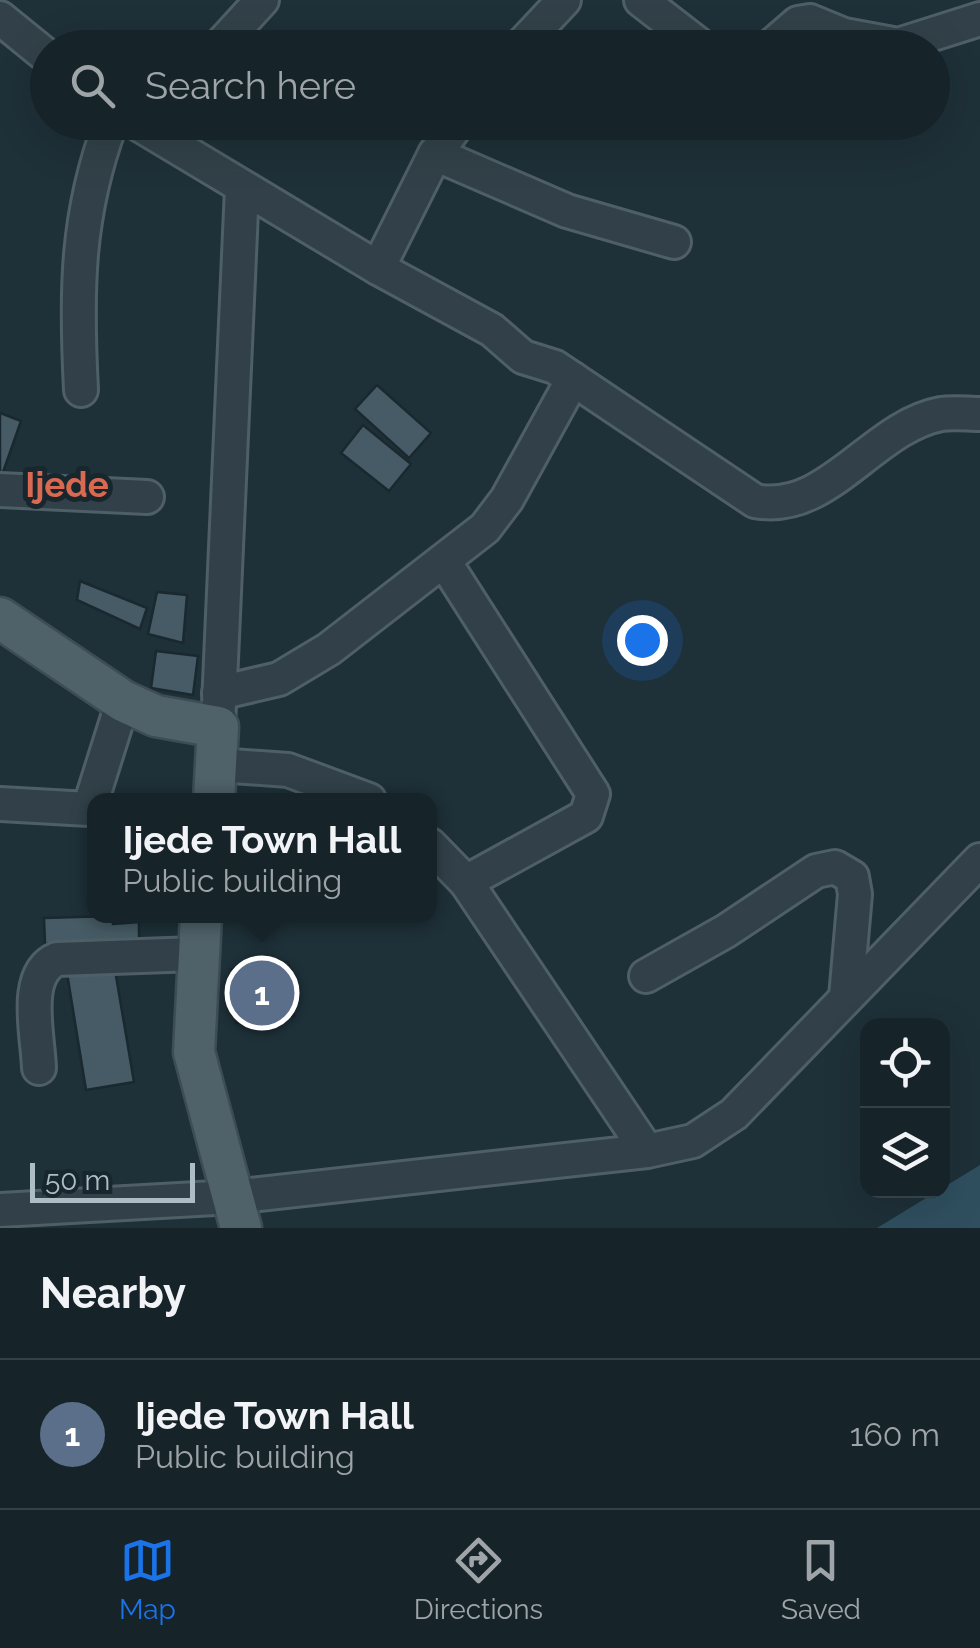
<!DOCTYPE html>
<html lang="en">
<head>
<meta charset="utf-8">
<style>
  body { margin:0; font-family:Raleway,sans-serif; background:#1f2c32; color:#f1f3f6 }
  .controls { position:absolute; right:30px; bottom:30px; display:grid; overflow:hidden; border-radius:20px; box-shadow:0 10px 40px #0002 }
  .controls button { width:90px; height:90px; display:grid; place-items:center; padding:0; border:0; border-bottom:2px solid #354147; background:#16242a; color:#f1f3f6; font:50px sans-serif }
  .scale { position:absolute; left:30px; bottom:25px; width:165px; box-sizing:border-box; padding-left:10px; border:5px solid #acbdc6; border-top:0; font-size:28px; line-height:35px; white-space:nowrap; color:#acbdc6; -webkit-text-stroke:8px #18262d; paint-order:stroke }
  .you { position:absolute; left:642px; top:640px; width:35px; height:35px; margin:-25px; border:8px solid #fff; border-radius:50%; background:#1a73e8; box-shadow:0 0 0 15px #1a73e833 }
  .badge { display:grid; place-items:center; width:65px; height:65px; border-radius:50%; background:#1a73e8; color:#fff; font-size:32px; font-weight:700 }
  .pin { position:absolute; translate:-50% -50%; border:5px solid #fff; box-shadow:0 2px 10px #0006 }
  .popup { position:absolute; left:87px; top:793px; width:350px; height:130px; box-sizing:border-box; display:grid; place-content:center; border-radius:20px; background:#16242a; filter:drop-shadow(0 2px 8px #0005); font-size:32px; white-space:nowrap; color:#9ea4a8 }
  .popup b { font-size:38px; color:#f1f3f6 }
  .popup::after { content:''; position:absolute; left:50%; top:100%; margin-left:-20px; border:20px solid transparent; border-top-color:#16242a }
  .list { margin:0; padding:0; list-style:none }
  h2 { display:flex; justify-content:space-between; align-items:center; height:130px; margin:0; padding:0 40px; font-size:42px }
  h2 small { font-size:32px; font-weight:400; color:#9ea4a8 }
  .list li { display:grid; grid-template-columns:65px 1fr auto; gap:30px; align-items:center; box-sizing:border-box; height:150px; padding:0 40px; border-top:2px solid #354147 }
  .list b { display:block; font-size:38px; white-space:nowrap }
  .list p { margin:0; font-size:32px; white-space:nowrap; color:#9ea4a8 }
  .list em { font-size:32px; font-style:normal; color:#9ea4a8 }
  .icon { flex:none; width:55px; height:55px; fill:none; stroke:currentColor; stroke-width:2; stroke-linecap:round; stroke-linejoin:round }
  .map { position:relative; flex:none; width:980px; height:1228px; overflow:hidden }
  .search { position:absolute; background:#16242a; box-shadow:0 10px 40px #0002; left:30px; right:30px; top:30px; height:110px; display:flex; align-items:center; gap:25px; box-sizing:border-box; padding:0 35px; border-radius:55px; color:#9ea4a8; font-size:38px }
  .sheet { height:280px; background:#16242a }
  nav { display:flex; justify-content:space-around; align-items:center; box-sizing:border-box; height:140px; border-top:2px solid #354147; background:#16242a; font-size:28px; color:#9ea4a8 }
  nav a { display:grid; justify-items:center; gap:5px }
  nav .on { color:#1a73e8 }
  .map>svg:first-child { display:block }
  .water { fill:#2f4f5f }
  .building { fill:#465b65; stroke:#1a282f; stroke-width:2.5 }
  .lines { fill:none; stroke-linecap:round; stroke-linejoin:round }
  .minor-casing { stroke:#4f5f67; stroke-width:38 }
  .major-casing { stroke:#3e4d55; stroke-width:45 }
  .minor { stroke:#324149; stroke-width:32 }
  .major { stroke:#4f6169; stroke-width:40 }
  .labels { text-anchor:middle; dominant-baseline:central; stroke-width:10; stroke-linejoin:round; paint-order:stroke }
  .quarter-label { font-size:35px; font-weight:bold; fill:#da6952; stroke:#18262d }
</style>
</head>
<body>
<div class="map">
<svg width="980" height="1228" viewBox="0 0 980 1228">
  <rect width="100%" height="100%" fill="#1e3038"/>
  <path class="water" d="M980 1165V1228H877Z"/>
  <g class="building">
    <path d="M377 385 431 433 409 458 355 409Z"/>
    <path d="M0 413 21 421 1 478 0 477Z"/>
    <path d="M363 425 411 464 389 491 341 453Z"/>
    <path d="M80 581 147 608 140 629 77 600Z"/>
    <path d="M157 592 187 595 183 643 148 634Z"/>
    <path d="M156 651 198 656 193 695 151 688Z"/>
    <path d="M113 916V924L139 922V941L45 944 44 918Z"/>
    <path d="M288 962 294 1016 236 1023 231 969Z"/>
    <path d="M114 964 134 1082 86 1090 67 973Z"/>
  </g>
  <g class="lines">
    <g class="minor-casing">
      <g id="minor">
        <path d="M641 0 703 48"/>
        <path d="M0 18 48 57"/>
        <path d="M218 48 262 0"/>
        <path d="M519 48 564 0"/>
        <path d="M769 48 798 23 810 21 844 35 898 45 980 19"/>
        <path d="M135 122 378 268 492 330 523 357 555 367 755 501C828 515 872 427 941 414 953 412 968 414 980 414"/>
        <path d="M435 154 567 211 674 242"/>
        <path d="M378 268 435 154 459 122"/>
        <path d="M81 390C76 293 76 215 111 122"/>
        <path d="M0 490 147 497"/>
        <path d="M444 561 593 794 586 816 466 882"/>
        <path d="M219 693 279 679 329 649 485 528 507 499 573 379"/>
        <path d="M218 727 242 188"/>
        <path d="M218 765 288 770 369 800"/>
        <path d="M0 804 89 809 123 701"/>
        <path d="M430 845 466 882 647 1151"/>
        <path d="M646 976 726 931 816 871 835 867 852 877 855 894 846 997"/>
        <path d="M39 1068C38 1035 22 974 57 959L196 954"/>
        <path d="M0 1210 233 1197 647 1151 693 1141 734 1114 980 860"/>
      </g>
    </g>
    <g class="major-casing">
      <g id="major">
        <path d="M0 618 123 701 156 716 218 727 214 800"/>
        <path d="M201 916 194 1052 241 1228"/>
      </g>
    </g>
    <use href="#minor" class="minor"/>
    <use href="#major" class="major"/>
  </g>
  <g class="labels">
    <g class="quarter-label">
      <text x="67" y="484">Ijede</text>
    </g>
  </g>
</svg>
<div class="controls">
<button><svg class="icon" aria-label="locate" viewBox="0 0 24 24"><circle cx="12" cy="12" r="6"/><path d="M12 2v4M12 18v4M2 12h4M18 12h4"/></svg></button>
<button><svg class="icon" aria-label="layers" viewBox="0 0 24 24"><path d="M12 4l9 5-9 5-9-5zM3 14l9 5 9-5"/></svg></button>
</div>
<div class="scale">50 m</div>
<div class="you"></div>
<div class="pin badge" style="left:262px;top:993px;background:#5c6f8a">1</div>
<div class="popup"><b>Ijede Town Hall</b>Public building</div>
<div class="search"><svg class="icon" aria-label="search" viewBox="0 0 24 24"><circle cx="10" cy="10" r="6"/><path d="M15 15l6 6"/></svg>Search here</div>
</div>
<section class="sheet">
<h2>Nearby<small></small></h2>
<ul class="list">
<li><span class="badge" style="background:#5c6f8a">1</span><div><b>Ijede Town Hall</b><p>Public building</p></div><em>160 m</em></li>
</ul>
</section>
<nav>
<a class="on"><svg class="icon" aria-label="map" viewBox="0 0 24 24"><path d="M3 6l6-2 6 2 6-2v14l-6 2-6-2-6 2zM9 4v14M15 6v14"/></svg>Map</a>
<a><svg class="icon" aria-label="directions" viewBox="0 0 24 24"><path d="M12 3l9 9-9 9-9-9zM9 14v-3h6M13 9l2 2-2 2"/></svg>Directions</a>
<a><svg class="icon" aria-label="saved" viewBox="0 0 24 24"><path d="M7 4h10v16l-5-4-5 4z"/></svg>Saved</a>
</nav>
</body>
</html>
